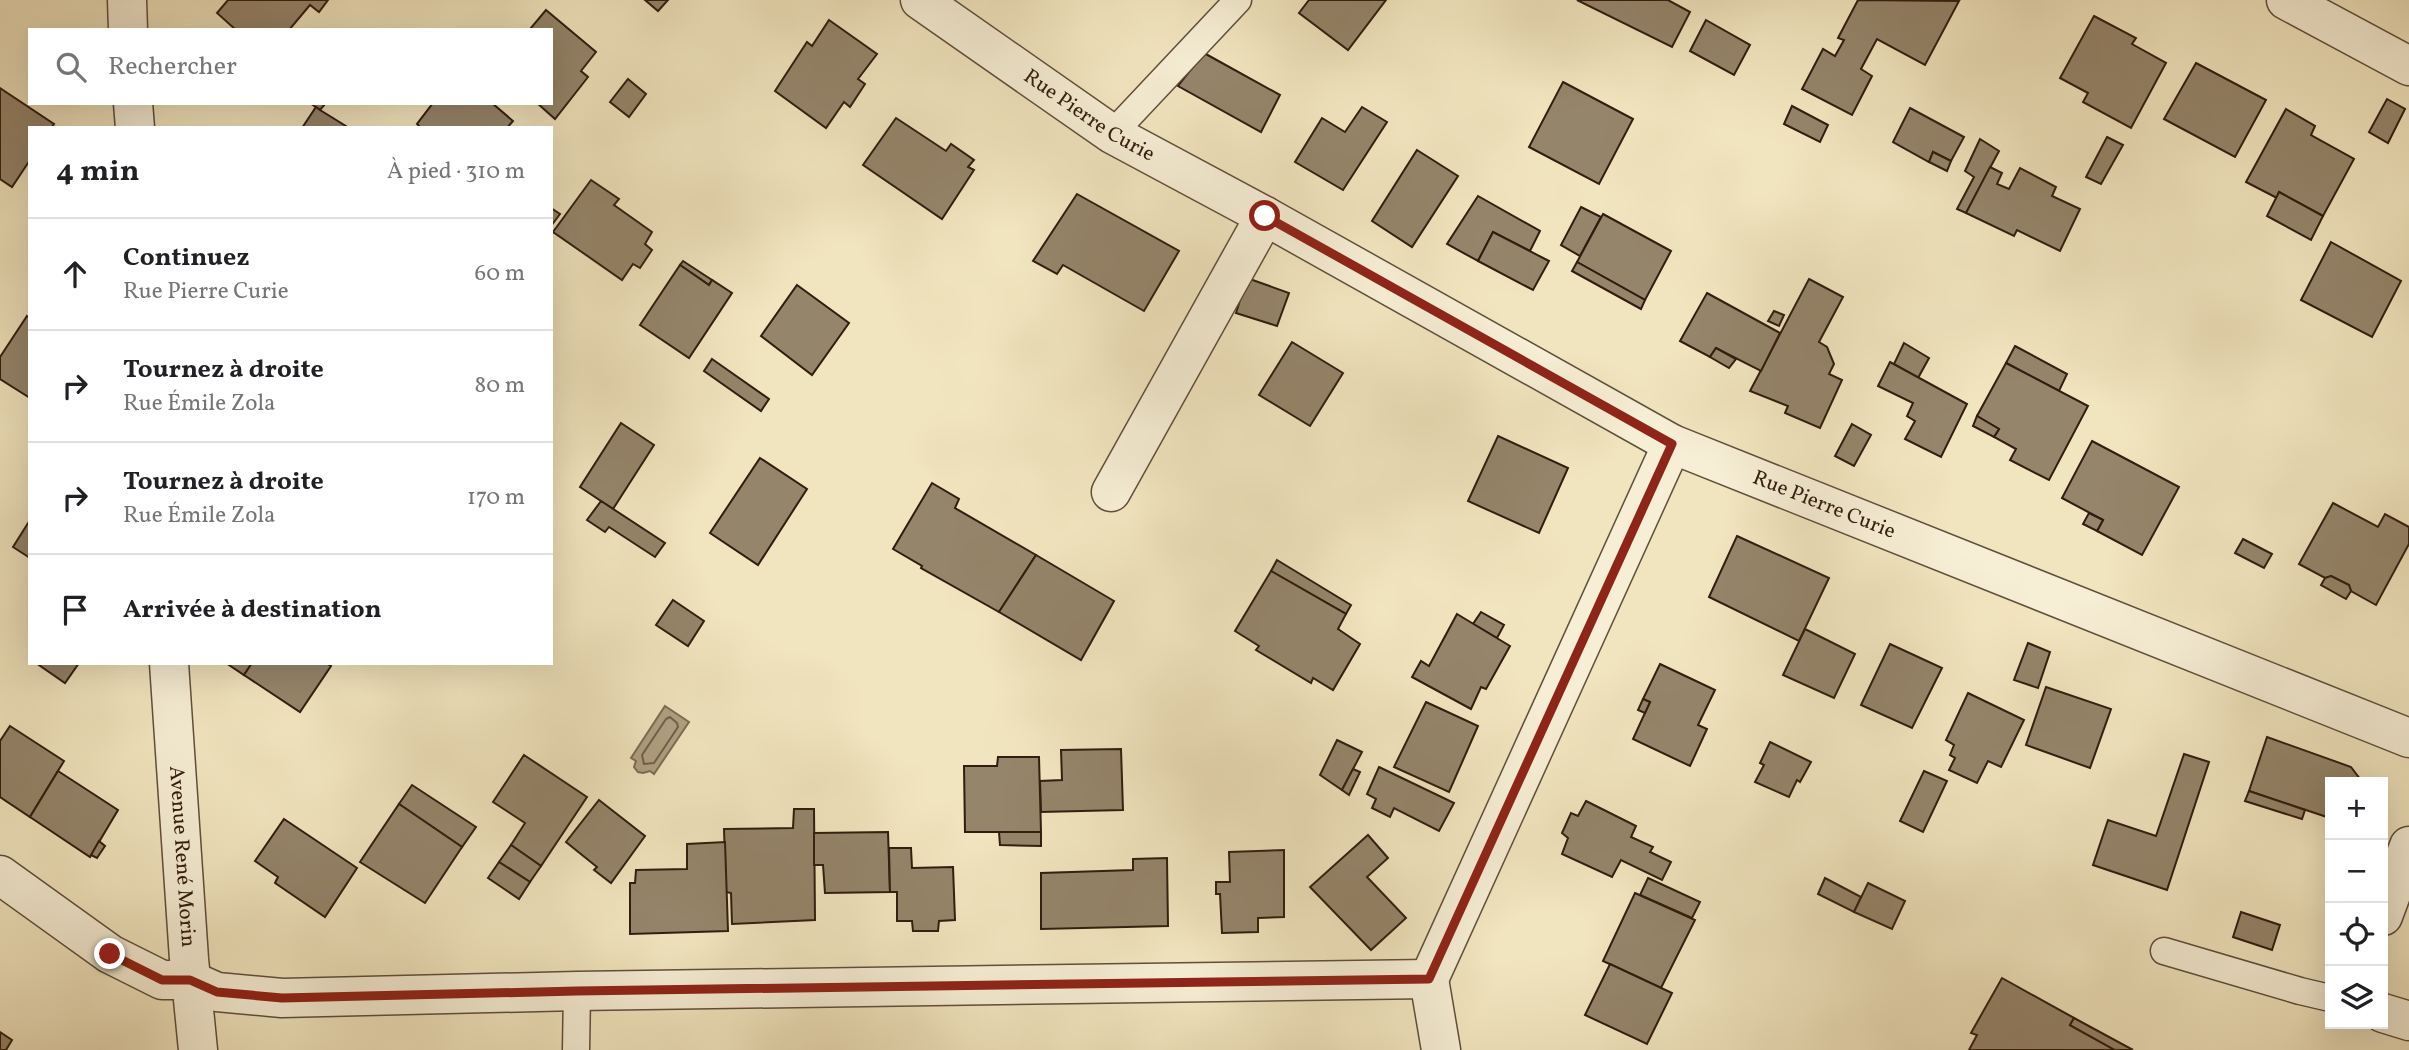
<!DOCTYPE html>
<html lang="fr">
<head>
<meta charset="utf-8">
<style>
  body { margin:0; font-family:Vollkorn,serif; background:#f2f2f2; color:#202124 }
  .controls { position:absolute; right:21px; bottom:21px; display:grid; overflow:hidden; border-radius:0px; box-shadow:0 7px 28px #0002 }
  .controls button { width:63px; height:63px; display:grid; place-items:center; padding:0; border:0; border-bottom:2px solid #e0e0e0; background:#fff; color:#202124; font:35px sans-serif }
  .stop { position:absolute; width:21px; height:21px; margin:-16px; border:5px solid #8f2418; border-radius:50%; background:#fff }
  .stop.end { background:#8f2418; border-color:#fff; box-shadow:0 2px 7px #0008 }
  .list { margin:0; padding:0; list-style:none }
  h2 { display:flex; justify-content:space-between; align-items:center; height:91px; margin:0; padding:0 28px; font-size:30px }
  h2 small { font-size:23px; font-weight:400; color:#757577 }
  .list li { display:grid; grid-template-columns:46px 1fr auto; gap:21px; align-items:center; box-sizing:border-box; height:112px; padding:0 28px; border-top:2px solid #e0e0e0 }
  .list b { display:block; font-size:26px; white-space:nowrap }
  .list p { margin:0; font-size:23px; white-space:nowrap; color:#757577 }
  .list em { font-size:23px; font-style:normal; color:#757577 }
  .icon { flex:none; width:38px; height:38px; fill:none; stroke:currentColor; stroke-width:2; stroke-linecap:round; stroke-linejoin:round }
  .map { position:relative; flex:none; width:2409px; height:1050px; overflow:hidden }
  .search { position:absolute; background:#fff; box-shadow:0 7px 28px #0002; left:28px; top:28px; width:525px; height:77px; display:flex; align-items:center; gap:18px; box-sizing:border-box; padding:0 24px; border-radius:0px; color:#757577; font-size:26px }
  .panel { position:absolute; background:#fff; box-shadow:0 7px 28px #0002; left:28px; top:126px; width:525px; height:539px; border-radius:0px }
  .map>svg:first-child { display:block }
  .water { fill:#b0a183; stroke:#7d6c55; stroke-width:2 }
  .lines { fill:none; stroke-linecap:round; stroke-linejoin:round }
  .shore { stroke:#705e49; stroke-width:2 }
  .building { fill:#95856b; stroke:#311c0f; stroke-width:2 }
  .lane-casing { stroke:#614e3b; stroke-width:29 }
  .street-casing { stroke:#614e3b; stroke-width:41 }
  .lane { stroke:#f6eed5; stroke-width:26 }
  .street { stroke:#f6eed5; stroke-width:38 }
  .route { stroke:#8f2418; stroke-width:9 }
  .labels { text-anchor:middle; dominant-baseline:central; stroke-width:5; stroke-linejoin:round; paint-order:stroke }
  .street-label { font-size:21px; fill:#311c0f; stroke:#f6eed5 }
</style>
</head>
<body>
<div class="map">
<svg width="2409" height="1050" viewBox="0 0 2409 1050">
  <rect width="100%" height="100%" fill="#f1e5bf"/>
  <filter id="stains"><feTurbulence type="fractalNoise" baseFrequency=".00286" numOctaves="4"/><feColorMatrix values="0 0 0 0 .2 0 0 0 0 .09 0 0 0 0 .02 0 0 0 .5 -.17"/></filter>
  <radialGradient id="worn" r=".72"><stop offset=".6" stop-color="#630" stop-opacity="0"/><stop offset="1" stop-color="#630" stop-opacity=".3"/></radialGradient>
  <path class="water" d="M665 706 689 722 654 774 650 771 643 773 638 772 634 767 636 761 631 758Z"/>
  <g class="lines">
    <path class="shore" d="M670 717 677 723 678 727 654 763 644 764 642 755 666 719Z"/>
  </g>
  <g class="building">
    <path d="M228 0H328L319 12 310 5 289 30H236L217 13Z"/>
    <path d="M645 0H668L658 11Z"/>
    <path d="M1309 0H1386L1348 50 1299 13Z"/>
    <path d="M1577 0H1668L1690 12 1672 47Z"/>
    <path d="M1858 0 1959 1 1925 65 1877 39 1861 69 1872 76 1852 115 1802 89 1823 49 1835 56 1844 40 1838 38Z"/>
    <path d="M546 10 596 52 581 71 588 77 555 119 537 103H551V30L530 29Z"/>
    <path d="M2094 16 2136 38 2132 44 2166 63 2131 128 2083 102 2088 93 2060 78Z"/>
    <path d="M829 20 877 54 858 79 865 84 850 107 844 102 826 128 775 91 807 42 812 46Z"/>
    <path d="M1706 20 1750 45 1734 75 1690 51Z"/>
    <path d="M1204 53 1280 95 1261 132 1178 86Z"/>
    <path d="M2196 63 2266 100 2235 157 2164 119Z"/>
    <path d="M628 79 646 94 629 117 610 102Z"/>
    <path d="M1563 82 1633 119 1599 184 1529 147Z"/>
    <path d="M0 88 54 124 51 128H30V160L12 187 0 179Z"/>
    <path d="M2387 99 2405 109 2388 143 2369 132Z"/>
    <path d="M310 103H326L320 110Z"/>
    <path d="M433 103H492L513 121 507 128H421L417 124Z"/>
    <path d="M1792 106 1828 125 1820 142 1784 124Z"/>
    <path d="M316 107 320 110 349 128H302Z"/>
    <path d="M1362 107 1387 122 1343 190 1295 162 1322 118 1345 132Z"/>
    <path d="M1910 108 1964 137 1951 161 1933 152 1929 162 1893 142Z"/>
    <path d="M2286 109 2315 126 2311 135 2354 159 2323 216 2279 192 2277 198 2246 182Z"/>
    <path d="M896 118 946 151 951 144 974 160 968 167 974 170 942 219 863 165Z"/>
    <path d="M2107 137 2123 145 2101 184 2086 177Z"/>
    <path d="M1980 139 1999 151 1966 213 1957 209 1974 177 1965 171Z"/>
    <path d="M1417 150 1458 176 1412 247 1372 221Z"/>
    <path d="M1933 152 1951 161 1947 171 1929 162Z"/>
    <path d="M1990 167 2002 173 1997 184 2009 189 2020 168 2056 187 2052 196 2080 209 2060 251 2017 230 2014 236 1966 213Z"/>
    <path d="M591 180 619 199 614 205 652 232 645 244 652 250 640 268 633 264 622 280 553 232Z"/>
    <path d="M2279 192 2323 216 2311 240 2267 216Z"/>
    <path d="M1077 194 1179 251 1144 311 1063 265 1057 274 1033 261Z"/>
    <path d="M1478 196 1540 231 1530 251 1493 232 1478 261 1447 244Z"/>
    <path d="M1581 207 1601 217 1580 256 1561 245Z"/>
    <path d="M551 208 560 214 551 226Z"/>
    <path d="M1603 214 1671 251 1645 300 1577 262Z"/>
    <path d="M1493 232 1549 261 1533 290 1478 261Z"/>
    <path d="M2331 242 2401 281 2372 337 2301 300Z"/>
    <path d="M683 261 712 280 709 285 680 265Z"/>
    <path d="M1577 262 1645 300 1641 309 1572 271Z"/>
    <path d="M680 265 709 285 712 280 732 293 689 358 640 325Z"/>
    <path d="M1247 278 1289 293 1277 326 1236 313Z"/>
    <path d="M1809 279 1843 297 1819 342 1827 347 1834 364 1829 374 1842 380 1820 428 1785 413 1788 406 1750 391Z"/>
    <path d="M797 285 849 323 812 375 761 336Z"/>
    <path d="M1707 293 1780 333 1761 371 1716 348 1710 357 1680 341Z"/>
    <path d="M1774 311 1784 315 1779 326 1768 321Z"/>
    <path d="M27 316 30 318V398L0 379V357Z"/>
    <path d="M1292 342 1343 373 1310 426 1259 395Z"/>
    <path d="M1904 343 1929 358 1918 378 1894 364Z"/>
    <path d="M2015 346 2067 374 2059 391 2006 363Z"/>
    <path d="M1716 348 1736 359 1729 368 1710 357Z"/>
    <path d="M712 359 769 399 761 411 704 371Z"/>
    <path d="M1890 362 1967 404 1941 457 1905 439 1915 421 1907 416 1913 403 1878 386Z"/>
    <path d="M2006 363 2088 406 2049 480 2010 460 2016 449 1994 437 1999 429 1977 416Z"/>
    <path d="M1977 416 1999 429 1994 437 1973 426Z"/>
    <path d="M621 423 654 445 613 509 580 487Z"/>
    <path d="M1852 424 1871 435 1854 466 1835 456Z"/>
    <path d="M1498 436 1568 468 1539 533 1468 501Z"/>
    <path d="M2092 441 2179 487 2142 555 2097 531 2103 520 2062 498Z"/>
    <path d="M760 458 807 489 758 565 710 533Z"/>
    <path d="M932 483 959 499 955 508 1036 555 999 612 921 568 922 566 893 549Z"/>
    <path d="M601 501 665 543 655 557 609 527 605 532 587 520Z"/>
    <path d="M2333 503 2378 527 2385 514 2409 527V544L2376 605 2351 591 2349 585 2331 576 2325 578 2299 564Z"/>
    <path d="M2089 513 2103 520 2097 531 2083 524Z"/>
    <path d="M30 520V558L13 547Z"/>
    <path d="M1737 536 1829 578 1799 641 1709 597Z"/>
    <path d="M2243 539 2272 554 2264 568 2235 553Z"/>
    <path d="M1036 555 1114 601 1081 660 999 612Z"/>
    <path d="M1277 560 1351 605 1346 614 1271 571Z"/>
    <path d="M1271 571 1346 614 1338 629 1360 644 1333 690 1313 678 1311 683 1256 650 1259 646 1235 631Z"/>
    <path d="M2331 576 2349 585 2351 591 2346 599 2321 585 2325 578Z"/>
    <path d="M673 600 704 621 688 646 656 625Z"/>
    <path d="M1481 612 1504 625 1497 638 1473 624Z"/>
    <path d="M1457 614 1510 646 1486 689 1481 687 1471 709 1412 677 1421 661 1429 666Z"/>
    <path d="M1805 629 1855 654 1834 698 1783 675Z"/>
    <path d="M2028 643 2050 652 2038 688 2014 680Z"/>
    <path d="M1890 644 1942 668 1912 728 1861 705Z"/>
    <path d="M36 663H79L65 683Z"/>
    <path d="M226 663H252L244 675Z"/>
    <path d="M252 663H326L331 666 300 712 244 675Z"/>
    <path d="M1660 664 1715 690 1698 725 1707 729 1690 766 1633 739 1650 702 1643 699Z"/>
    <path d="M2046 687 2111 709 2090 768 2026 745Z"/>
    <path d="M1968 693 2024 720 2001 767 1988 761 1977 783 1949 770 1955 758 1950 755 1954 745 1946 740Z"/>
    <path d="M1643 699 1650 702 1645 713 1638 710Z"/>
    <path d="M1426 702 1478 726 1449 792 1394 767Z"/>
    <path d="M10 726 64 761 30 817 0 797V741Z"/>
    <path d="M2267 737 2351 767 2360 779 2359 782H2330V818L2249 791Z"/>
    <path d="M1337 740 1362 752 1342 790 1320 775Z"/>
    <path d="M1770 742 1811 762 1800 782 1797 780 1789 797 1755 782 1764 765 1760 763Z"/>
    <path d="M1121 749 1123 810 1041 812 1040 781 1062 780 1061 750Z"/>
    <path d="M2184 754 2209 762 2167 890 2093 865 2108 820 2156 836Z"/>
    <path d="M524 755 587 797 541 866 511 845 525 823 493 802Z"/>
    <path d="M998 757H1039L1041 832H965L964 766H997Z"/>
    <path d="M1379 767 1454 803 1439 831 1394 808 1390 817 1372 808 1376 799 1367 794Z"/>
    <path d="M1353 769 1360 772 1349 795 1342 790Z"/>
    <path d="M58 771 118 810 90 857 30 817Z"/>
    <path d="M1924 771 1947 781 1923 832 1900 821Z"/>
    <path d="M412 785 476 827 462 847 399 804Z"/>
    <path d="M2249 791 2305 810 2302 819 2245 801Z"/>
    <path d="M599 800 645 836 611 883 594 870 597 867 566 842Z"/>
    <path d="M1586 801 1636 826 1631 837 1653 847 1650 852 1671 862 1662 880 1621 860 1612 877 1562 854 1568 838 1562 833 1571 813 1578 816Z"/>
    <path d="M399 804 462 847 425 903 360 862Z"/>
    <path d="M794 809H814L815 920 732 924 731 893 726 892 724 829 793 828Z"/>
    <path d="M284 819 357 868 325 917 275 883 278 877 255 861Z"/>
    <path d="M888 832 890 892 825 893 823 865H814V833Z"/>
    <path d="M999 832H1041V846L1000 845Z"/>
    <path d="M1368 835 1388 858 1367 877 1406 918 1371 950 1310 887Z"/>
    <path d="M99 841 105 846 97 858 91 855Z"/>
    <path d="M725 842 728 931 630 934V883H635L636 870 687 869V844Z"/>
    <path d="M511 845 541 866 530 882 499 862Z"/>
    <path d="M889 848H911L912 868 953 867 955 920 939 921 938 931H913L912 921H897V892H890Z"/>
    <path d="M1284 850V917L1258 918V932L1222 933 1220 894H1216V882H1230L1229 852Z"/>
    <path d="M1167 858 1168 926 1041 929V873L1133 870V859Z"/>
    <path d="M499 862 530 882 519 899 488 878Z"/>
    <path d="M1648 878 1700 902 1692 918 1640 895Z"/>
    <path d="M1825 878 1861 897 1854 912 1818 894Z"/>
    <path d="M1868 883 1905 901 1892 929 1854 912Z"/>
    <path d="M1635 893 1695 920 1661 988 1603 961Z"/>
    <path d="M2241 912 2280 925 2272 950 2233 937Z"/>
    <path d="M1610 964 1672 993 1647 1044 1585 1015Z"/>
    <path d="M2002 978 2074 1018 2070 1025 2115 1050H1969L1977 1035 1971 1033Z"/>
    <path d="M2074 1018 2133 1050H2115L2070 1025Z"/>
    <path d="M0 1032 12 1040 6 1050H0Z"/>
  </g>
  <g class="lines">
    <g class="lane-casing">
      <g id="lane">
        <path d="M1112 134 1238 0"/>
        <path d="M2164 951 2300 991 2330 998"/>
        <path d="M576 1050 577 991"/>
      </g>
    </g>
    <g class="street-casing">
      <g id="street">
        <path d="M127 0 128 30"/>
        <path id="s1" d="M920 0 1112 134 1265 216 1672 444 2409 738"/>
        <path d="M2286 0 2409 66"/>
        <path d="M133 103 135 128"/>
        <path d="M1111 492 1265 216"/>
        <path id="s2" d="M169 663 189 959 198 1050"/>
        <path d="M0 875 110 954 162 980H190L217 992 282 998 577 991 1429 979"/>
        <path d="M2383 916 2409 846"/>
        <path d="M1429 979 1672 444"/>
        <path d="M1429 979 1441 1050"/>
        <path d="M2383 1013 2409 1021"/>
      </g>
    </g>
    <use href="#lane" class="lane"/>
    <use href="#street" class="street"/>
  </g>
  <g class="lines">
    <path class="route" d="M110 954 162 980H190L217 992 282 998 577 991 1429 979 1672 444 1265 216"/>
  </g>
  <g class="labels">
    <g class="street-label">
      <text stroke="none"><textPath href="#s1" startOffset="205">Rue Pierre Curie</textPath></text>
      <text stroke="none"><textPath href="#s1" startOffset="1038">Rue Pierre Curie</textPath></text>
      <text stroke="none"><textPath href="#s2" startOffset="194">Avenue René Morin</textPath></text>
    </g>
  </g>
  <rect width="100%" height="100%" filter="url(#stains)"/>
  <rect width="100%" height="100%" fill="url(#worn)"/>
</svg>
<div class="controls">
<button>+</button>
<button>−</button>
<button><svg class="icon" aria-label="locate" viewBox="0 0 24 24"><circle cx="12" cy="12" r="6"/><path d="M12 2v4M12 18v4M2 12h4M18 12h4"/></svg></button>
<button><svg class="icon" aria-label="layers" viewBox="0 0 24 24"><path d="M12 4l9 5-9 5-9-5zM3 14l9 5 9-5"/></svg></button>
</div>
<div class="stop" style="left:1265px;top:216px"></div>
<div class="stop end" style="left:110px;top:954px"></div>
<div class="search"><svg class="icon" aria-label="search" viewBox="0 0 24 24"><circle cx="10" cy="10" r="6"/><path d="M15 15l6 6"/></svg>Rechercher</div>
<section class="panel">
<h2>4 min<small>À pied · 310 m</small></h2>
<ul class="list">
<li><svg class="icon" aria-label="ahead" viewBox="0 0 24 24"><path d="M12 20V5M6 11l6-6 6 6"/></svg><div><b>Continuez</b><p>Rue Pierre Curie</p></div><em>60 m</em></li>
<li><svg class="icon" aria-label="right" viewBox="0 0 24 24"><path d="M7 20v-9h11M14 6l5 5-5 5"/></svg><div><b>Tournez à droite</b><p>Rue Émile Zola</p></div><em>80 m</em></li>
<li><svg class="icon" aria-label="right" viewBox="0 0 24 24"><path d="M7 20v-9h11M14 6l5 5-5 5"/></svg><div><b>Tournez à droite</b><p>Rue Émile Zola</p></div><em>170 m</em></li>
<li><svg class="icon" aria-label="arrive" viewBox="0 0 24 24"><path d="M6 21V4h12l-3 4 3 4H6"/></svg><div><b>Arrivée à destination</b></div></li>
</ul>
</section>
</div>
</body>
</html>
